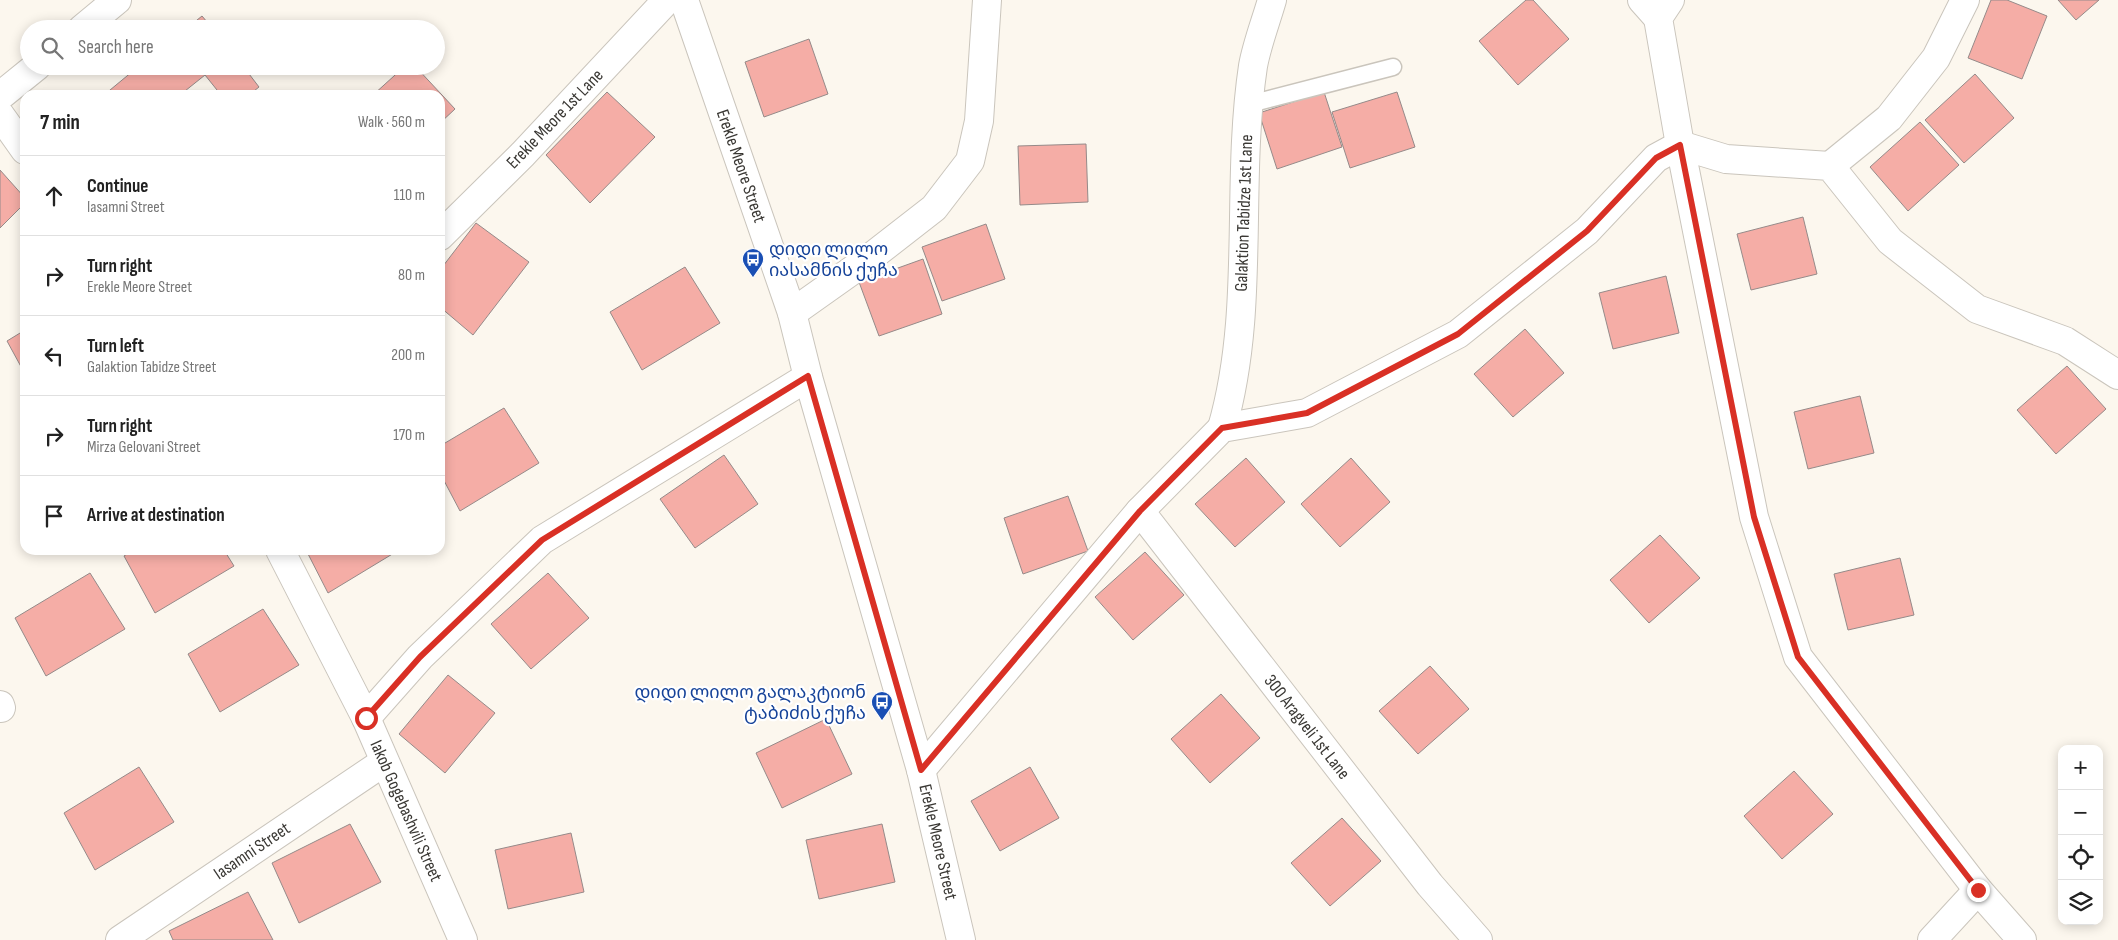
<!DOCTYPE html>
<html lang="en">
<head>
<meta charset="utf-8">
<style>
  body { margin:0; font-family:"Sofia Sans Condensed","Noto Sans Georgian",sans-serif; background:#f2f2f2; color:#222 }
  .controls { position:absolute; right:15px; bottom:15px; display:grid; overflow:hidden; border-radius:10px; box-shadow:0 2px 12px #0003 }
  .controls button { width:45px; height:45px; display:grid; place-items:center; padding:0; border:0; border-bottom:1px solid #e0e0e0; background:#fff; color:#222; font:25px sans-serif }
  .stop { position:absolute; width:15px; height:15px; margin:-11px; border:4px solid #d93025; border-radius:50%; background:#fff }
  .stop.end { background:#d93025; border-color:#fff; box-shadow:0 1px 5px #0008 }
  .list { margin:0; padding:0; list-style:none }
  h2 { display:flex; justify-content:space-between; align-items:center; height:65px; margin:0; padding:0 20px; font-size:21px }
  h2 small { font-size:16px; font-weight:400; color:#767676 }
  .list li { display:grid; grid-template-columns:32px 1fr auto; gap:15px; align-items:center; box-sizing:border-box; height:80px; padding:0 20px; border-top:1px solid #e0e0e0 }
  .list b { display:block; font-size:19px; white-space:nowrap }
  .list p { margin:0; font-size:16px; white-space:nowrap; color:#767676 }
  .list em { font-size:16px; font-style:normal; color:#767676 }
  .icon { flex:none; width:28px; height:28px; fill:none; stroke:currentColor; stroke-width:2; stroke-linecap:round; stroke-linejoin:round }
  .map { position:relative; flex:none; width:2118px; height:940px; overflow:hidden }
  .search { position:absolute; background:#fff; box-shadow:0 2px 12px #0003; left:20px; top:20px; width:425px; height:55px; display:flex; align-items:center; gap:12px; box-sizing:border-box; padding:0 18px; border-radius:28px; color:#767676; font-size:19px }
  .panel { position:absolute; background:#fff; box-shadow:0 2px 12px #0003; left:20px; top:90px; width:425px; height:465px; border-radius:15px }
  .map>svg:first-child { display:block }
  .building { fill:#f5ada6; stroke:#958a89 }
  .lines { fill:none; stroke-linecap:round; stroke-linejoin:round }
  .lane-casing { stroke:#cac5bc; stroke-width:19 }
  .street-casing { stroke:#cac5bc; stroke-width:30 }
  .secondary-casing { stroke:#cac5bc; stroke-width:30 }
  .lane { stroke:#fff; stroke-width:16 }
  .street { stroke:#fff; stroke-width:28 }
  .secondary { stroke:#fff; stroke-width:28 }
  .route { stroke:#d93025; stroke-width:6 }
  .labels { text-anchor:middle; dominant-baseline:central; stroke-width:4.5; stroke-linejoin:round; paint-order:stroke }
  .street-label { font-size:18px; fill:#3a3834; stroke:#fff }
  .transit-label { font-size:18px; fill:#164399; stroke:#fff; text-anchor:start }
</style>
</head>
<body>
<div class="map">
<svg width="2118" height="940" viewBox="0 0 2118 940">
  <rect width="100%" height="100%" fill="#fcf7ee"/>
  <g class="building">
    <path d="M1526 0H1533L1569 39 1518 85 1479 41Z"/>
    <path d="M1991 0H2007L2047 16 2022 79 1968 58Z"/>
    <path d="M2058 0H2099L2076 20Z"/>
    <path d="M202 16 213 29H186Z"/>
    <path d="M809 39 828 94 764 117 745 62Z"/>
    <path d="M139 66H243L259 87 249 95H221L205 75 180 95H104Z"/>
    <path d="M405 66H415L455 109 440 123V95H373Z"/>
    <path d="M1975 74 2014 118 1964 163 1925 120Z"/>
    <path d="M607 92 655 137 590 203 546 155Z"/>
    <path d="M1324 92 1342 147 1277 169 1259 113Z"/>
    <path d="M1397 92 1415 147 1350 168 1332 112Z"/>
    <path d="M1920 122 1959 165 1908 211 1870 167Z"/>
    <path d="M1086 144 1088 202 1020 205 1018 146Z"/>
    <path d="M0 170 25 198V203L0 228Z"/>
    <path d="M1803 217 1817 274 1751 290 1737 234Z"/>
    <path d="M476 223 529 262 473 335 440 307V270Z"/>
    <path d="M986 224 1005 279 942 301 922 247Z"/>
    <path d="M923 259 942 314 879 336 859 282Z"/>
    <path d="M685 267 720 323 642 370 610 312Z"/>
    <path d="M1666 276 1679 333 1613 349 1599 293Z"/>
    <path d="M1525 329 1564 373 1513 417 1474 374Z"/>
    <path d="M25 330V374L7 341Z"/>
    <path d="M2067 366 2106 409 2056 454 2017 410Z"/>
    <path d="M1860 396 1874 453 1808 469 1794 412Z"/>
    <path d="M504 408 539 463 460 511 440 473V446Z"/>
    <path d="M724 455 758 504 695 548 660 499Z"/>
    <path d="M1246 458 1285 502 1235 547 1195 504Z"/>
    <path d="M1351 458 1390 502 1340 547 1301 504Z"/>
    <path d="M1068 496 1088 551 1023 574 1004 518Z"/>
    <path d="M1660 535 1700 578 1649 623 1610 580Z"/>
    <path d="M133 550H224L234 566 155 613 124 556Z"/>
    <path d="M306 550H399L328 593Z"/>
    <path d="M1145 552 1184 595 1133 640 1095 597Z"/>
    <path d="M1900 558 1914 615 1848 630 1834 574Z"/>
    <path d="M90 573 125 629 46 676 15 618Z"/>
    <path d="M548 573 589 618 531 669 491 624Z"/>
    <path d="M263 609 299 665 220 712 188 654Z"/>
    <path d="M1430 666 1469 709 1418 754 1379 711Z"/>
    <path d="M448 675 495 713 445 773 399 734Z"/>
    <path d="M1221 694 1260 738 1210 783 1171 739Z"/>
    <path d="M826 719 852 774 782 808 756 753Z"/>
    <path d="M139 767 174 822 95 870 64 813Z"/>
    <path d="M1030 767 1059 818 1000 851 971 801Z"/>
    <path d="M1794 771 1833 814 1782 859 1744 816Z"/>
    <path d="M1342 818 1381 861 1330 906 1291 863Z"/>
    <path d="M350 824 381 882 299 923 272 863Z"/>
    <path d="M882 824 895 882 819 899 806 840Z"/>
    <path d="M571 833 584 892 508 909 495 850Z"/>
    <path d="M248 892 273 940H173L169 931Z"/>
  </g>
  <g class="lines">
    <g class="lane-casing">
      <path id="lane" d="M1250 104 1393 67"/>
    </g>
    <g class="street-casing">
      <g id="street">
        <path d="M1642 0 1658 18"/>
        <path d="M1670 0 1658 18 1680 145 1754 517 1798 657 1978 890 2022 940"/>
        <path d="M82 29 117 0"/>
        <path d="M0 96 37 66"/>
        <path d="M0 115 25 150"/>
        <path d="M1680 145 1726 159 1830 166 1890 241 1977 309 2065 341 2118 375"/>
        <path d="M1830 166 1889 118 1936 58 1965 0"/>
        <path d="M440 236 523 154 667 0"/>
        <path d="M792 313 871 257 934 208 970 161 979 121 987 0"/>
        <path d="M1222 428C1256 310 1235 186 1253 66 1257 44 1266 21 1272 0"/>
        <path d="M1140 511 1430 885 1478 940"/>
        <path d="M280 550 366 718 463 940"/>
        <path d="M0 705 1 708"/>
        <path d="M366 718 420 657 542 540 808 377"/>
        <path d="M921 770 1140 511 1222 428 1307 413 1458 334 1587 231 1656 158 1680 145"/>
        <path d="M120 940 384 762"/>
        <path d="M1932 940 1978 890"/>
      </g>
    </g>
    <g class="secondary-casing">
      <path id="secondary" d="M684 0 792 313 808 377 921 770 961 940"/>
    </g>
    <use href="#lane" class="lane"/>
    <use href="#street" class="street"/>
    <use href="#secondary" class="secondary"/>
  </g>
  <g class="lines">
    <path class="route" d="M366 718 420 657 542 540 808 376 921 770 1140 511 1222 428 1307 413 1458 334 1587 231 1656 158 1680 145 1754 517 1798 657 1978 890"/>
  </g>
  <defs>
    <g id="bus-pin" transform="scale(1.125)"><path d="M0 17L-7.5 6A9.5 9.5 0 1 1 7.5 6Z" fill="#1a4fb4" stroke="#fff"/><path d="M-5-6H5V4H4V6H2V4H-2V6H-4V4H-5ZM-3.5-4V0h7V-4ZM-3.5 1.2v1.5H-2V1.2ZM2 1.2v1.5H3.5V1.2Z" fill="#fff"/></g>
  </defs>
  <g fill-rule="evenodd">
    <use href="#bus-pin" x="753" y="259"/>
    <use href="#bus-pin" x="882" y="702"/>
  </g>
  <g class="labels">
    <g class="street-label">
      <text transform="translate(555 119) rotate(-46)">Erekle Meore 1st Lane</text>
      <text transform="translate(741 166) rotate(71)">Erekle Meore Street</text>
      <text transform="translate(1244 213) rotate(-88)">Galaktion Tabidze 1st Lane</text>
      <text transform="translate(1307 727) rotate(52)">300 Aragveli 1st Lane</text>
      <text transform="translate(406 811) rotate(66)">Iakob Gogebashvili Street</text>
      <text transform="translate(938 842) rotate(77)">Erekle Meore Street</text>
      <text transform="translate(252 851) rotate(-34)">Iasamni Street</text>
    </g>
    <g class="transit-label">
      <text x="769" y="249">დიდი ლილო<tspan x="769" dy="21">იასამნის ქუჩა</tspan></text>
      <text x="866" y="692" text-anchor="end">დიდი ლილო გალაკტიონ<tspan x="866" dy="21">ტაბიძის ქუჩა</tspan></text>
    </g>
  </g>
</svg>
<div class="controls">
<button>+</button>
<button>−</button>
<button><svg class="icon" aria-label="locate" viewBox="0 0 24 24"><circle cx="12" cy="12" r="6"/><path d="M12 2v4M12 18v4M2 12h4M18 12h4"/></svg></button>
<button><svg class="icon" aria-label="layers" viewBox="0 0 24 24"><path d="M12 4l9 5-9 5-9-5zM3 14l9 5 9-5"/></svg></button>
</div>
<div class="stop" style="left:366px;top:718px"></div>
<div class="stop end" style="left:1978px;top:890px"></div>
<div class="search"><svg class="icon" aria-label="search" viewBox="0 0 24 24"><circle cx="10" cy="10" r="6"/><path d="M15 15l6 6"/></svg>Search here</div>
<section class="panel">
<h2>7 min<small>Walk · 560 m</small></h2>
<ul class="list">
<li><svg class="icon" aria-label="ahead" viewBox="0 0 24 24"><path d="M12 20V5M6 11l6-6 6 6"/></svg><div><b>Continue</b><p>Iasamni Street</p></div><em>110 m</em></li>
<li><svg class="icon" aria-label="right" viewBox="0 0 24 24"><path d="M7 20v-9h11M14 6l5 5-5 5"/></svg><div><b>Turn right</b><p>Erekle Meore Street</p></div><em>80 m</em></li>
<li><svg class="icon" aria-label="left" viewBox="0 0 24 24"><path d="M17 20v-9H6M10 6l-5 5 5 5"/></svg><div><b>Turn left</b><p>Galaktion Tabidze Street</p></div><em>200 m</em></li>
<li><svg class="icon" aria-label="right" viewBox="0 0 24 24"><path d="M7 20v-9h11M14 6l5 5-5 5"/></svg><div><b>Turn right</b><p>Mirza Gelovani Street</p></div><em>170 m</em></li>
<li><svg class="icon" aria-label="arrive" viewBox="0 0 24 24"><path d="M6 21V4h12l-3 4 3 4H6"/></svg><div><b>Arrive at destination</b></div></li>
</ul>
</section>
</div>
</body>
</html>
